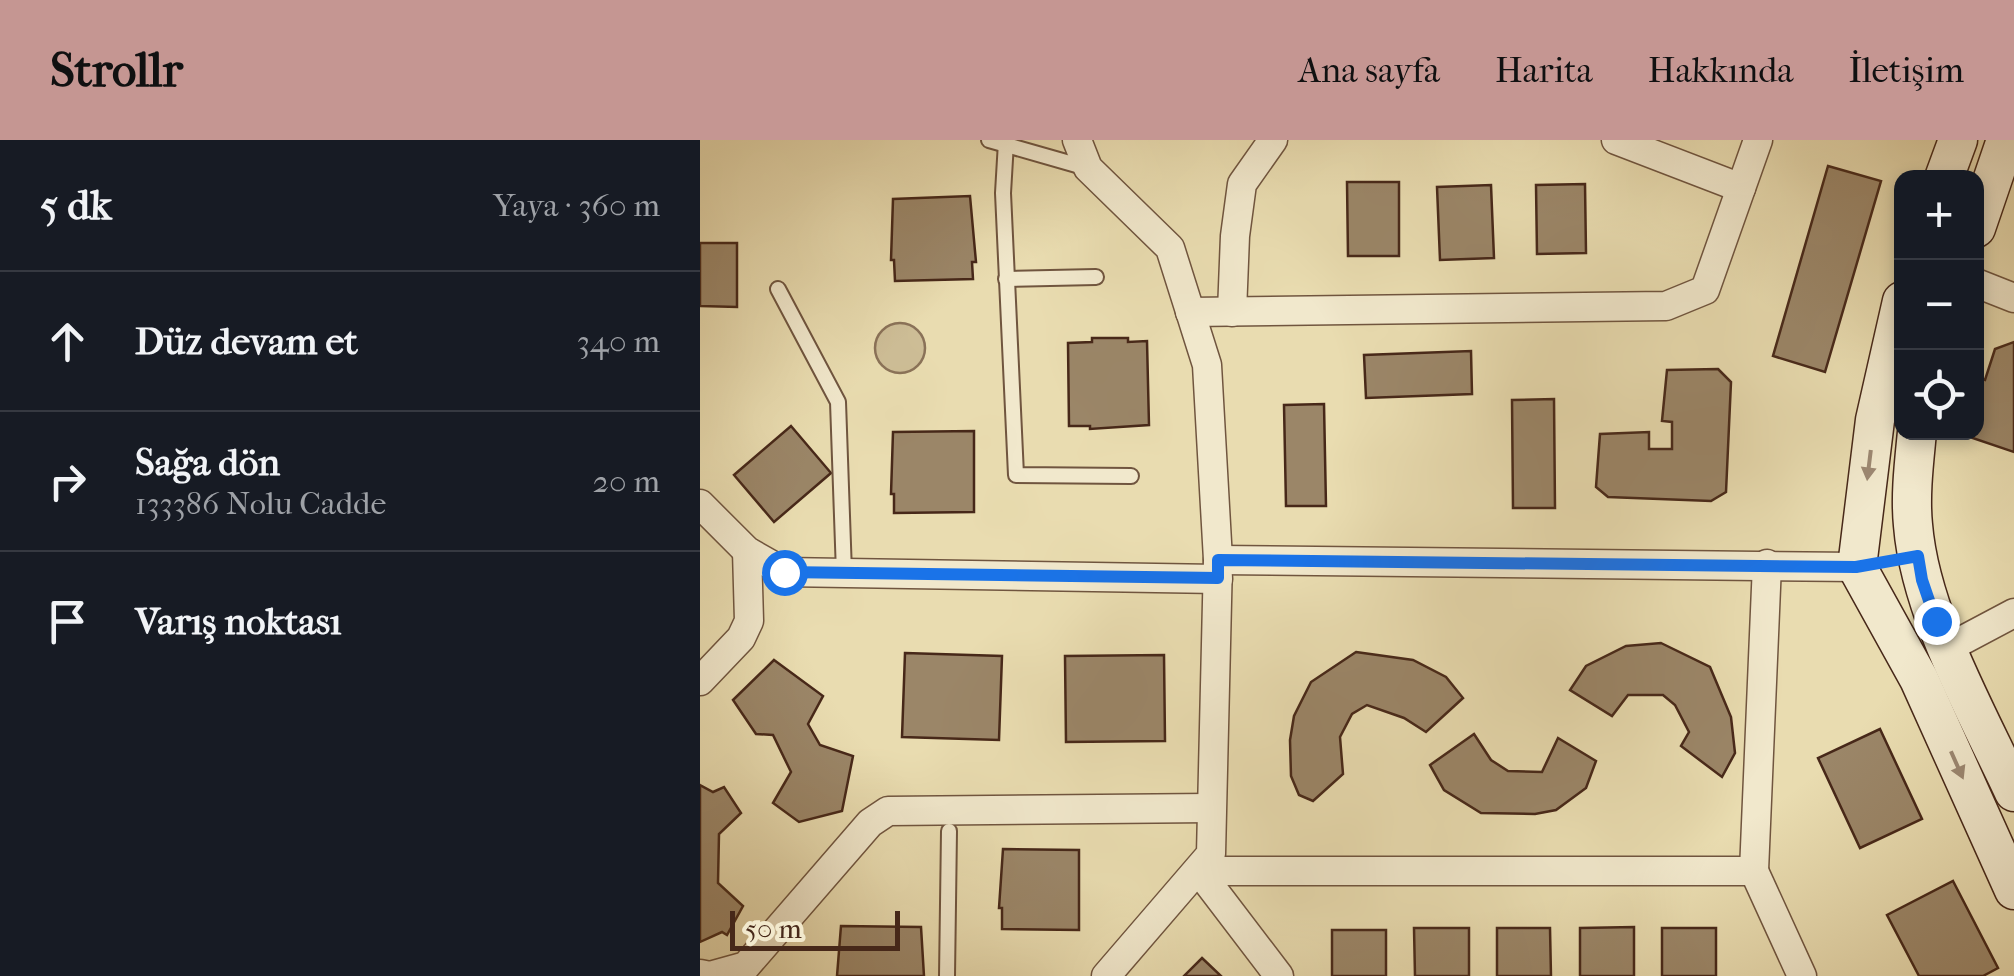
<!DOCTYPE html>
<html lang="tr">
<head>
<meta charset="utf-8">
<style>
  body { margin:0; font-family:"IM FELL French Canon",serif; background:#242831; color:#f1f3f6 }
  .controls { position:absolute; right:30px; top:30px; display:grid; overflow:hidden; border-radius:20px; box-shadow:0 5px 15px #0003 }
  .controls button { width:90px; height:90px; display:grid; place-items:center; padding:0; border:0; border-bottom:2px solid #363941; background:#171b24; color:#f1f3f6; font:50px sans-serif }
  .scale { position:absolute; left:30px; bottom:25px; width:170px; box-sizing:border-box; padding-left:10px; border:5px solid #472819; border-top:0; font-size:28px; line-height:35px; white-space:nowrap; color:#472819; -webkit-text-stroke:8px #f1e8cc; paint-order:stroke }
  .stop { position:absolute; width:30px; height:30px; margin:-22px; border:8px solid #1a73e8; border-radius:50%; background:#fff }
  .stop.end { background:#1a73e8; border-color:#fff; box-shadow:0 2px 10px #0008 }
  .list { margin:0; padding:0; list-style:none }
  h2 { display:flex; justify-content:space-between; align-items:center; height:130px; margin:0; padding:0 40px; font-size:42px }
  h2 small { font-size:32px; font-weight:400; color:#9ea1a6 }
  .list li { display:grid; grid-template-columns:65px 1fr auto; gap:30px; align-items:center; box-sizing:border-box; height:140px; padding:0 40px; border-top:2px solid #363941 }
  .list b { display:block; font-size:38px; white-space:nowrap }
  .list p { margin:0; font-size:32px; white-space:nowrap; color:#9ea1a6 }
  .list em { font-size:32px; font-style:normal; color:#9ea1a6 }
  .icon { flex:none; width:55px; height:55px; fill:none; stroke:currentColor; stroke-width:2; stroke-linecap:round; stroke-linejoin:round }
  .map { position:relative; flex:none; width:1314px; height:836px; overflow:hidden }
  header { display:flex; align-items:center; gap:60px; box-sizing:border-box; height:140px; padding:0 50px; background:#c59692; color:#111 }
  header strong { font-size:48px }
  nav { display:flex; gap:55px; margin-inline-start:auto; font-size:35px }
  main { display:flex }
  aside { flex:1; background:#171b24 }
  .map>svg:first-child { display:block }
  .green { fill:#cdbd96; stroke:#8a7258; stroke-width:2.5 }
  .building { fill:#9b8668; stroke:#472819; stroke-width:2.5 }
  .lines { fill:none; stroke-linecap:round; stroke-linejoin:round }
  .lane-casing { stroke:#70553f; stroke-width:18 }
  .street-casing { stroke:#70553f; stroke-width:31 }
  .secondary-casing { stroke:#472819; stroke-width:41 }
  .lane { stroke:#f1e8cc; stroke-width:14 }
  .street { stroke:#f1e8cc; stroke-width:28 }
  .secondary { stroke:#f1e8cc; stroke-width:38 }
  .oneway { fill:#9c8872 }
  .route { stroke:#1a73e8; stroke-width:12 }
</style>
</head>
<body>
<header>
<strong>Strollr</strong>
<nav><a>Ana sayfa</a><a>Harita</a><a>Hakkında</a><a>İletişim</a></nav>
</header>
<main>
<aside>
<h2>5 dk<small>Yaya · 360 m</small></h2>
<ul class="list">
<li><svg class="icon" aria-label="ahead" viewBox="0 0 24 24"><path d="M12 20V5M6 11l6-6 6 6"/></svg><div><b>Düz devam et</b></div><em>340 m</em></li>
<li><svg class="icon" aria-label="right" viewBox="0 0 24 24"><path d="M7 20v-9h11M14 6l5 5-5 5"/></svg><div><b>Sağa dön</b><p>133386 Nolu Cadde</p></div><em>20 m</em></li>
<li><svg class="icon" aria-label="arrive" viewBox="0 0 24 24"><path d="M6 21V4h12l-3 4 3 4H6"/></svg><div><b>Varış noktası</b></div></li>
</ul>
</aside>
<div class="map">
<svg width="1314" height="836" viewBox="0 0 1314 836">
  <rect width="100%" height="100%" fill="#e9dcb0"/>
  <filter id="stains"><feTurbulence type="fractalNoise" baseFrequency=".002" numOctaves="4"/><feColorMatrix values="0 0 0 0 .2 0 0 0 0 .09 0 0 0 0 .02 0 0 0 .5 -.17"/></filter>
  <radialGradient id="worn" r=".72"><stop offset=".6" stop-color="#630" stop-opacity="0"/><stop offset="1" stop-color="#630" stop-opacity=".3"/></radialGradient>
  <circle class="green" cx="200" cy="208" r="25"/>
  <g class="building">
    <path d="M1128 26 1181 41 1125 232 1073 216Z"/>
    <path d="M647 42H699V116H648Z"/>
    <path d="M885 44 886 113 837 114 836 45Z"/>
    <path d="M791 45 794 118 740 120 737 47Z"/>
    <path d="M270 56 276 122H272L273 139 195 141 194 120H191L193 59Z"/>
    <path d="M0 103H37V167L0 166Z"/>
    <path d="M392 198H428V202L447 201 449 285 390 289V286H369L368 203 392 202Z"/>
    <path d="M1314 202V312L1255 292H1276V237L1285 240 1295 209Z"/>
    <path d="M771 211 772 254 666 258 664 215Z"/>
    <path d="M1018 229 1031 242 1026 352 1011 361 908 357 896 347 900 294 949 292V309H972V282L962 281 967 230Z"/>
    <path d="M854 259 855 368H813L812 260Z"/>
    <path d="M624 264 626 366H586L584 265Z"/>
    <path d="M91 286 131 333 74 382 34 335Z"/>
    <path d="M274 291V372L194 373V354H191L193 292Z"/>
    <path d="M961 503 1010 527 1031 577 1035 613 1022 637 981 606 989 592 975 565 963 555H928L912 576 870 550 886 526 926 506Z"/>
    <path d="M656 512 713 520 746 537 763 558 726 592 704 578 667 565 652 574 640 597 643 634 613 661 599 655 591 636 590 600 594 576 611 542Z"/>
    <path d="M205 513 302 516 299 600 202 597Z"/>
    <path d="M464 515 465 601 366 602 365 516Z"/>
    <path d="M74 520 123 556 108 584 120 605 153 616 142 671 99 682 73 663 91 632 73 595 56 594 33 560Z"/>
    <path d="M1180 589 1222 679 1160 708 1118 618Z"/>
    <path d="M774 594 791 620 808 631 842 632 858 598 896 621 886 648 856 670 835 674 781 673 744 650 730 625Z"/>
    <path d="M0 645 13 652 24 647 41 673 19 694 18 743 43 766 27 795 22 792 0 802Z"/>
    <path d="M303 709 379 710V790L302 789V768H299Z"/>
    <path d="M1253 741 1298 828 1283 836H1219L1187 775Z"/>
    <path d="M141 786 221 787 224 836H137Z"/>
    <path d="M934 787V836H880V788Z"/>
    <path d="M714 788H769V836H715Z"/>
    <path d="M797 788H850L851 836H797Z"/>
    <rect x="962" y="788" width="54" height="48"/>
    <rect x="632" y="790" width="54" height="46"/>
    <path d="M502 818 521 836H484Z"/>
  </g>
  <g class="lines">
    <g class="lane-casing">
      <g id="lane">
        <path d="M289 0 387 28"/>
        <path d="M306 2 303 53 316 335 431 336"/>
        <path d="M306 139 396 137"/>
        <path d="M78 149 138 262 144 433"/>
        <path d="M247 836 249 691"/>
      </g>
    </g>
    <g class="street-casing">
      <g id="street">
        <path d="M377 0 388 28 470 108 507 225 518 420 511 714 406 836"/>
        <path d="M916 0 1041 48"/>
        <path d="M1276 143 1314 158"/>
        <path d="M490 172 966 166 1005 150 1058 0"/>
        <path d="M532 172 535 96 542 44 573 0"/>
        <path d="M0 364 47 411 84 432 518 439"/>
        <path d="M518 420 1157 427"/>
        <path d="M1248 508 1314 473"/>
        <path d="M0 541 41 498 49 481 47 411"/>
        <path d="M499 731H1054L1067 424"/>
        <path d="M499 731 579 836"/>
        <path d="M1054 731 1102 836"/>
        <path d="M0 834 10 836 46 826 170 683 188 671 511 668"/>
      </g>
    </g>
    <g class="secondary-casing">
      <g id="secondary">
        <path d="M1244 38 1258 0"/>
        <path d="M1276 88 1306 0"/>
        <path d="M1202 161 1175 280 1157 427 1219 539 1314 750"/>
        <path d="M1217 292C1214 323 1210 355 1213 385 1220 473 1277 572 1314 652"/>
      </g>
    </g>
    <use href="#lane" class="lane"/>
    <use href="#street" class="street"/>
    <use href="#secondary" class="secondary"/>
  </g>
  <defs><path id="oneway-solid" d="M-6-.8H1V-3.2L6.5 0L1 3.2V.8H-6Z" transform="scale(2.5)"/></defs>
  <g class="oneway">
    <use href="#oneway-solid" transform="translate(1169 325) rotate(97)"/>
    <use href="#oneway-solid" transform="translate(1257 625) rotate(66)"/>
  </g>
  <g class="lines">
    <path class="route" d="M84 432 518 438V420L1156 427 1218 416 1222 440 1236 481"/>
  </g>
  <rect width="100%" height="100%" filter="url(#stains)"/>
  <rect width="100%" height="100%" fill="url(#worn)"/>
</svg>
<div class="controls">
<button>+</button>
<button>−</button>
<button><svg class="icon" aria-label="locate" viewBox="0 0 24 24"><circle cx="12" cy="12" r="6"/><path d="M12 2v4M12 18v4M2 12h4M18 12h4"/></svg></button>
</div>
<div class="scale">50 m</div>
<div class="stop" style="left:84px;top:432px"></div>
<div class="stop end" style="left:1236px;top:481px"></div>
</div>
</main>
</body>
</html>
